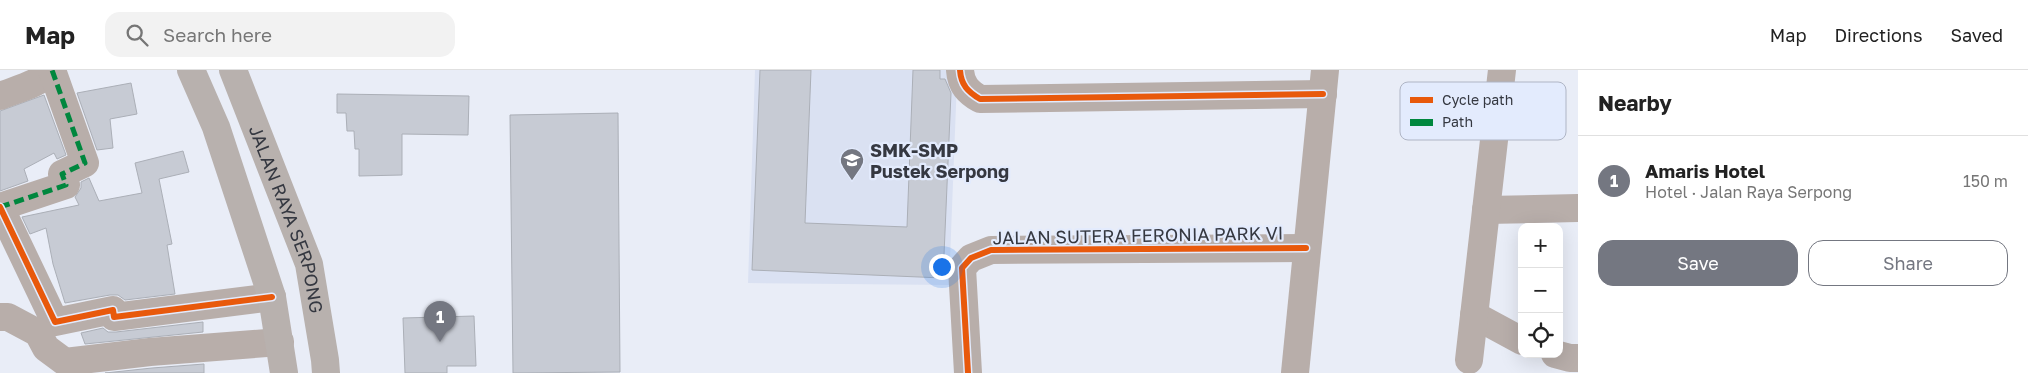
<!DOCTYPE html>
<html lang="en">
<head>
<meta charset="utf-8">
<style>
  body { margin:0; font-family:"Golos Text",sans-serif; background:#f2f2f2; color:#222 }
  .controls { position:absolute; right:15px; bottom:15px; display:grid; overflow:hidden; border-radius:10px; box-shadow:0 5px 20px #0002 }
  .controls button { width:45px; height:45px; display:grid; place-items:center; padding:0; border:0; border-bottom:1px solid #e0e0e0; background:#fff; color:#222; font:25px sans-serif }
  .you { position:absolute; left:941px; top:196px; width:18px; height:18px; margin:-12px; border:4px solid #fff; border-radius:50%; background:#1a73e8; box-shadow:0 0 0 8px #1a73e833 }
  .badge { display:grid; place-items:center; width:32px; height:32px; border-radius:50%; background:#747781; color:#fff; font-size:16px; font-weight:700 }
  .pin { position:absolute; translate:-50% -41px; filter:drop-shadow(0 1px 2px #0008) }
  .pin::after { content:''; position:absolute; top:26px; width:18px; height:15px; background:inherit; clip-path:polygon(0 0,100% 0,50% 100%) }
  .list { margin:0; padding:0; list-style:none }
  h2 { display:flex; justify-content:space-between; align-items:center; height:65px; margin:0; padding:0 20px; font-size:21px }
  h2 small { font-size:16px; font-weight:400; color:#767676 }
  .list li { display:grid; grid-template-columns:32px 1fr auto; gap:15px; align-items:center; box-sizing:border-box; height:90px; padding:0 20px; border-top:1px solid #e0e0e0 }
  .list b { display:block; font-size:19px; white-space:nowrap }
  .list p { margin:0; font-size:16px; white-space:nowrap; color:#767676 }
  .list em { font-size:16px; font-style:normal; color:#767676 }
  .actions { display:flex; gap:10px; padding:15px 20px }
  .actions a { flex:1; padding:11px 0; border:1px solid #747781; border-radius:15px; text-align:center; font-size:18px; color:#747781 }
  .actions .main { background:#747781; color:#fff }
  .icon { flex:none; width:28px; height:28px; fill:none; stroke:currentColor; stroke-width:2; stroke-linecap:round; stroke-linejoin:round }
  .map { position:relative; flex:none; width:1578px; height:303px; overflow:hidden }
  header { display:flex; align-items:center; gap:30px; box-sizing:border-box; height:70px; padding:0 25px; background:#fff; border-bottom:1px solid #e0e0e0 }
  header strong { font-size:24px }
  nav { display:flex; gap:28px; margin-inline-start:auto; font-size:18px }
  .search { width:350px; height:45px; background:#f2f2f2; display:flex; align-items:center; gap:12px; box-sizing:border-box; padding:0 18px; border-radius:15px; color:#767676; font-size:19px }
  main { display:flex }
  aside { flex:1; background:#fff }
  .map>svg:first-child { display:block }
  .built { fill:#dae1f2 }
  .building { fill:#c7cbd4; stroke:#abafb7 }
  .lines { fill:none; stroke-linecap:round; stroke-linejoin:round }
  .minor { stroke:#b8aeaa; stroke-width:28 }
  .primary { stroke:#b8b1ae; stroke-width:28 }
  .quiet { stroke:#00873e; stroke-width:5; stroke-dasharray:10 5; stroke-linecap:butt }
  .cycleway-casing { stroke:#e3ebfd; stroke-width:9 }
  .cycleway { stroke:#e8590c; stroke-width:6 }
  .labels { text-anchor:middle; dominant-baseline:central; stroke-width:4.5; stroke-linejoin:round; paint-order:stroke }
  .poi-label { font-size:18px; font-weight:bold; fill:#353841; stroke:#e3ebfd; text-anchor:start }
  .street-label { font-size:18px; fill:#353841; stroke:#e3ebfd }
  .key { fill:#e3ebfd; stroke:#afb5c5; stroke-width:1 }
  .key-label { font-size:14px; fill:#353841 }
</style>
</head>
<body>
<header>
<strong>Map</strong>
<div class="search"><svg class="icon" aria-label="search" viewBox="0 0 24 24"><circle cx="10" cy="10" r="6"/><path d="M15 15l6 6"/></svg>Search here</div>
<nav><a>Map</a><a>Directions</a><a>Saved</a></nav>
</header>
<main>
<div class="map">
<svg width="1578" height="303" viewBox="0 0 1578 303">
  <rect width="100%" height="100%" fill="#e9edf7"/>
  <path class="built" d="M755 0H955L957 10 949 215 748 213Z"/>
  <g class="building">
    <path d="M760 0H811L805 153 907 157 913 0H940V9H945L951 23 943 208 752 200Z"/>
    <path d="M131 13 137 44 110 49 113 78 97 80 77 23Z"/>
    <path d="M337 24 469 26 468 65 402 64V105L359 106V79H355L354 61H347L346 43H337Z"/>
    <path d="M44 25 66 85 57 89 54 83 24 99 28 111 0 121V41Z"/>
    <path d="M618 43 620 302 513 303 510 45Z"/>
    <path d="M183 81 189 102 159 109 172 174 167 175 175 224 125 230 118 225H110L65 233 53 194 46 158 30 164 22 147 79 135 75 127 81 118V112L89 108 99 131 142 123 135 93Z"/>
    <path d="M474 246 476 296H447V303H405L403 248Z"/>
    <path d="M203 252V262L85 274 81 263 103 258 108 262H116Z"/>
    <path d="M204 294V303H105L152 298Z"/>
  </g>
  <g class="lines">
    <g class="minor">
      <path d="M960 0C961 15 968 22 980 29L1323 24"/>
      <path d="M0 26C17 19 40 14 52 0"/>
      <path d="M0 137 55 252 113 240 114 247 272 227"/>
      <path d="M0 137 66 115 62 104 85 93 52 0"/>
      <path d="M1486 140 1578 138"/>
      <path d="M1474 245 1522 271"/>
      <path d="M0 247H8L38 263 46 278 65 292 150 282 280 272"/>
      <path d="M1555 284 1570 288H1578"/>
      <path d="M1469 290 1502 0"/>
      <path d="M968 303 962 198 971 188 991 180 1306 178"/>
      <path d="M1295 303 1325 0"/>
    </g>
    <g class="primary">
      <path d="M191 0 216 57 272 227 284 303"/>
      <path id="s1" d="M233 0 309 194 325 290 326 303"/>
    </g>
    <path class="quiet" d="M0 137 66 115 62 104 85 93 52 0"/>
    <g class="cycleway-casing">
      <g id="cycleway">
        <path d="M960 0C961 15 968 22 980 29L1323 24"/>
        <path d="M0 137 55 252 113 240 114 247 272 227"/>
        <path d="M968 303 962 198 971 188 991 180 1306 178"/>
      </g>
    </g>
    <use href="#cycleway" class="cycleway"/>
  </g>
  <defs>
    <g id="school-pin" transform="scale(1.25)"><path d="M0 17L-7.5 6A9.5 9.5 0 1 1 7.5 6Z" fill="#747781" stroke="#e3ebfd"/><path d="M0-5L7-2L0 1L-7-2ZM-4 1L0 2.5L4 1V4Q0 6-4 4Z" fill="#fff"/></g>
  </defs>
  <g fill-rule="evenodd">
    <use href="#school-pin" x="852" y="90"/>
  </g>
  <g class="labels">
    <g class="poi-label">
      <text x="870" y="80">SMK-SMP<tspan x="870" dy="21">Pustek Serpong</tspan></text>
    </g>
    <g class="street-label">
      <text stroke="none"><textPath href="#s1" startOffset="159">JALAN RAYA SERPONG</textPath></text>
      <text transform="translate(1138 165) rotate(-1)">JALAN SUTERA FERONIA PARK VI</text>
    </g>
  </g>
  <rect x="1400" y="12" width="166" height="58" rx="8" class="key"/>
  <rect x="1410" y="27" width="23" height="6" fill="#e8590c"/>
  <rect x="1410" y="49" width="23" height="7" fill="#00873e"/>
  <g class="key-label">
    <text x="1442" y="35">Cycle path</text>
    <text x="1442" y="57">Path</text>
  </g>
</svg>
<div class="controls">
<button>+</button>
<button>−</button>
<button><svg class="icon" aria-label="locate" viewBox="0 0 24 24"><circle cx="12" cy="12" r="6"/><path d="M12 2v4M12 18v4M2 12h4M18 12h4"/></svg></button>
</div>
<div class="you"></div>
<div class="pin badge" style="left:440px;top:272px">1</div>
</div>
<aside>
<h2>Nearby<small></small></h2>
<ul class="list">
<li><span class="badge">1</span><div><b>Amaris Hotel</b><p>Hotel · Jalan Raya Serpong</p></div><em>150 m</em></li>
</ul>
<div class="actions"><a class="main">Save</a><a>Share</a></div>
</aside>
</main>
</body>
</html>
